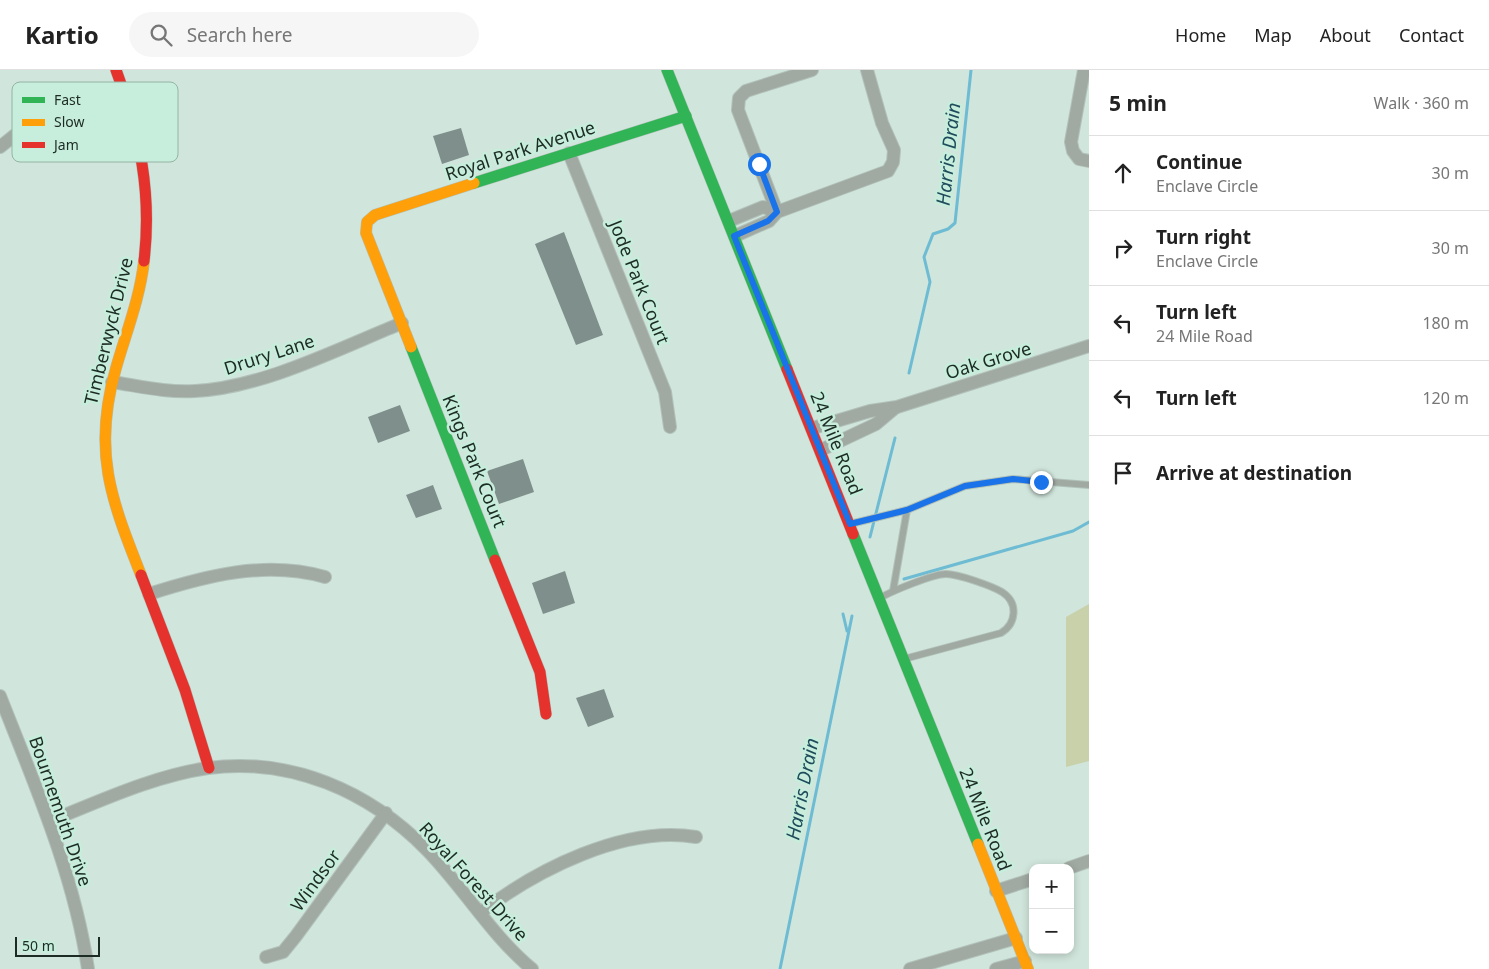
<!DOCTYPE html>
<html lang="en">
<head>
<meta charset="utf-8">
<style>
  body { margin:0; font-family:"Noto Sans",sans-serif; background:#f6f6f6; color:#222 }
  .controls { position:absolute; right:15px; bottom:15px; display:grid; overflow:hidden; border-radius:10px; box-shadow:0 2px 8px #0003 }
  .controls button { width:45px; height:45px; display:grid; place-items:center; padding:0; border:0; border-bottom:1px solid #e0e0e0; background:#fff; color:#222; font:25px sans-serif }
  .scale { position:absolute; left:15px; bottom:12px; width:85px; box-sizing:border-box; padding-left:5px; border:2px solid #1c2b24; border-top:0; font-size:14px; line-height:18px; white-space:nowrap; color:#1c2b24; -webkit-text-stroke:4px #c7eedc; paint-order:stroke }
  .stop { position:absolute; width:15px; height:15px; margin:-11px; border:4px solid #1a73e8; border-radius:50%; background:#fff }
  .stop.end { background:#1a73e8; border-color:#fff; box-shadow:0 1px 5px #0008 }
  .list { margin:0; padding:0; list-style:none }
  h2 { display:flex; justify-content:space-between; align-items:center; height:65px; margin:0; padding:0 20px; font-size:21px }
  h2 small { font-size:16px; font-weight:400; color:#767676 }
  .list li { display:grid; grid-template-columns:32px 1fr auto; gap:15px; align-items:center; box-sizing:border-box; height:75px; padding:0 20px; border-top:1px solid #e0e0e0 }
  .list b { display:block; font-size:19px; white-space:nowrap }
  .list p { margin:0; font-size:16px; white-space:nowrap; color:#767676 }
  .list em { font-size:16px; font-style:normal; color:#767676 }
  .icon { flex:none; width:28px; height:28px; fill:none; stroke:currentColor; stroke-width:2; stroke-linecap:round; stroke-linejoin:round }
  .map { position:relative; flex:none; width:1089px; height:899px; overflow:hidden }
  header { display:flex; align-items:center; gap:30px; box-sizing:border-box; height:70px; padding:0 25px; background:#fff; border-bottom:1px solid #e0e0e0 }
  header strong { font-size:24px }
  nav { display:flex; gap:28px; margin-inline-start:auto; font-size:18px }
  .search { width:350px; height:45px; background:#f6f6f6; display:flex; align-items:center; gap:12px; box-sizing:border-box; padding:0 18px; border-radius:28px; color:#767676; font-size:19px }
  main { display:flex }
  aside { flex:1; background:#fff }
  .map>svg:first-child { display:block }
  .green { fill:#c9d1ab }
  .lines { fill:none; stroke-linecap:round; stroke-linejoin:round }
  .stream { stroke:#6dbcd3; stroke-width:3 }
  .building { fill:#7f908c }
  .lane-casing { stroke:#b1c2ba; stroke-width:8 }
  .street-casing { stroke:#b1c2ba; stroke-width:14 }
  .fast-casing { stroke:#b1c2ba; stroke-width:12 }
  .slow-casing { stroke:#b1c2ba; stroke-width:12 }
  .jam-casing { stroke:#b1c2ba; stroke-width:12 }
  .lane { stroke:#a1a9a3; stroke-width:6 }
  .street { stroke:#a1a9a3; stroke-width:12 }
  .fast { stroke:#30b455; stroke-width:11 }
  .slow { stroke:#ff9f0a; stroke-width:11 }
  .jam { stroke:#e5322d; stroke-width:11 }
  .route { stroke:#1a73e8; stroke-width:6 }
  .labels { text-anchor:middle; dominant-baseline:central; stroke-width:5; stroke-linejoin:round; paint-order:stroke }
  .street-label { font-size:18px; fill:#1c2b24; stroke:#c7eedc }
  .water-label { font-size:19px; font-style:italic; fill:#1f4b5b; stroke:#c7eedc }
  .key { fill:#c7eedc; stroke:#94b4a5; stroke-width:1 }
  .key-label { font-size:14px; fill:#1c2b24 }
</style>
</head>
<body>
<header>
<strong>Kartio</strong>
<div class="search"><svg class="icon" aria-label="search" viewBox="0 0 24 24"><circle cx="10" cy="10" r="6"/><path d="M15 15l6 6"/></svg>Search here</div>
<nav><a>Home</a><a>Map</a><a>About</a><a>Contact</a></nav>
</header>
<main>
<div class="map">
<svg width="1089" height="899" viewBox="0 0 1089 899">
  <rect width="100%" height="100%" fill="#d0e5db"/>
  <path class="green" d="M1089 534V691L1066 697V547Z"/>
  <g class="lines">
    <g class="stream">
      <path d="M909 303 930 212 924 187 933 164 948 159 955 153 971 0"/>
      <path d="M870 467 895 368"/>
      <path d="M904 509 1073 461 1089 452"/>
      <path d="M843 544 847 561"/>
      <path d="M780 899 852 546"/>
    </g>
  </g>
  <g class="building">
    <path d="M461 58 469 85 442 94 433 66Z"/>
    <path d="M564 162 603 265 576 275 535 174Z"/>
    <path d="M400 335 410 361 378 373 368 347Z"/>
    <path d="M523 389 534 422 499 434 487 401Z"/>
    <path d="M433 415 442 439 416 448 406 425Z"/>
    <path d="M565 501 575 533 543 544 532 513Z"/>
    <path d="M604 619 614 647 588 657 576 628Z"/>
  </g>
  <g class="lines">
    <g class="lane-casing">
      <g id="lane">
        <path d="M850 454 907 440 965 416 1013 409 1089 415"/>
        <path d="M893 521 907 440"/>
        <path d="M880 528C892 521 933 504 946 504 958 504 992 516 1002 522 1019 533 1016 554 1001 563L904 589"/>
      </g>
    </g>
    <g class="street-casing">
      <g id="street">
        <path d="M1084 0 1071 72 1073 81 1079 89 1089 91"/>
        <path d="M0 77 15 65 124 21"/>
        <path d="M569 83 665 322 670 357"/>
        <path d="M777 142 738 40 739 28 746 21 812 0"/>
        <path d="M729 151 763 137 777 142"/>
        <path d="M735 166 769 151 777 142 888 101 893 92 894 80 882 53 867 0"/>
        <path d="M112 312C139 316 167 323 195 321 262 318 340 278 402 253"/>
        <path d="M813 358 870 341 897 337 1089 276"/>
        <path d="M821 380 876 354 895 338"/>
        <path d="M149 524C205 506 265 490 325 507"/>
        <path d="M0 626C35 715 74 804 88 899"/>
        <path d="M50 751C100 731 153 706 208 698 291 687 369 721 427 780 464 818 491 865 532 899"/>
        <path d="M1069 798 1089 791"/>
        <path d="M996 821 1033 809"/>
        <path d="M480 843C536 800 624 755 696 767"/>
        <path d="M266 887 283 882 296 866 386 743"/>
        <path d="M910 899 1016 868"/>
        <path d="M996 899 1025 891"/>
      </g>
    </g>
    <g class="fast-casing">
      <g id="fast">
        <path d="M667 0 787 299"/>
        <path d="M474 113 686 46"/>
        <path d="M411 277 495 490"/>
        <path d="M853 464 978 774"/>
      </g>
    </g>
    <g class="slow-casing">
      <g id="slow">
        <path d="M411 277 366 163 367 152 375 145 474 113"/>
        <path d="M141 505C111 429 92 381 116 298 126 263 140 228 144 191"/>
        <path d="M978 774 1028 899"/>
      </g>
    </g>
    <g class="jam-casing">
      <g id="jam">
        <path d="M116 0C140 63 152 124 144 191"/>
        <path d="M787 299 853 464"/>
        <path d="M495 490 540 602 546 644"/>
        <path d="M141 505 185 620 209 698"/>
      </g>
    </g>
    <use href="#lane" class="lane"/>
    <use href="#street" class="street"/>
    <use href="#fast" class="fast"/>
    <use href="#slow" class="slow"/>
    <use href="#jam" class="jam"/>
  </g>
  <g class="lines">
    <path class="route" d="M759 94 777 142 768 151 734 166 850 454 907 440 965 416 1013 409 1041 412"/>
  </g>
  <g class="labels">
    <g class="street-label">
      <text transform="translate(520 80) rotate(-18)">Royal Park Avenue</text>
      <text transform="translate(640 212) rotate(68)">Jode Park Court</text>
      <text transform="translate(108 261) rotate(-76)">Timberwyck Drive</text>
      <text transform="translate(269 284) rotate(-18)">Drury Lane</text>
      <text transform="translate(988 290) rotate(-17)">Oak Grove</text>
      <text transform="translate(837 373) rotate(68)">24 Mile Road</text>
      <text transform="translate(475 391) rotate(68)">Kings Park Court</text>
      <text transform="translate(61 741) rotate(71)">Bournemuth Drive</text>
      <text transform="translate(986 749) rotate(68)">24 Mile Road</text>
      <text transform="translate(315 810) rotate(-54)">Windsor</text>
      <text transform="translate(474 811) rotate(48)">Royal Forest Drive</text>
    </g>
    <g class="water-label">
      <text transform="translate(948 84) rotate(-84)">Harris Drain</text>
      <text transform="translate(802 719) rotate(-79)">Harris Drain</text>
    </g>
  </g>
  <rect x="12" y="12" width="166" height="80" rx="8" class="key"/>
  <rect x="22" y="27" width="23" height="6" fill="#30b455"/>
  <rect x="22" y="49" width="23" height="7" fill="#ff9f0a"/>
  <rect x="22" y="72" width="23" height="6" fill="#e5322d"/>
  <g class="key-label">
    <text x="54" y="35">Fast</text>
    <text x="54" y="57">Slow</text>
    <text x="54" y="80">Jam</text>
  </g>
</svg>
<div class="controls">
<button>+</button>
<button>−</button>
</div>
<div class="scale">50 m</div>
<div class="stop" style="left:759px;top:94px"></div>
<div class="stop end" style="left:1041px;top:412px"></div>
</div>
<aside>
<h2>5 min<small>Walk · 360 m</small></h2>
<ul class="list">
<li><svg class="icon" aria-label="ahead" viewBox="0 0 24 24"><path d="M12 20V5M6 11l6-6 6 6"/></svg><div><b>Continue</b><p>Enclave Circle</p></div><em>30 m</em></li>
<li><svg class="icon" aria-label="right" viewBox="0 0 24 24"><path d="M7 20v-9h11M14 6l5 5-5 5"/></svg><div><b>Turn right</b><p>Enclave Circle</p></div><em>30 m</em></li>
<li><svg class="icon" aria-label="left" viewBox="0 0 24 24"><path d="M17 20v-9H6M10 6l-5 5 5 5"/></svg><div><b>Turn left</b><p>24 Mile Road</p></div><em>180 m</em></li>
<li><svg class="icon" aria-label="left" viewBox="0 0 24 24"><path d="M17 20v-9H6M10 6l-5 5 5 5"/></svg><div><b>Turn left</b></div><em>120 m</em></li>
<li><svg class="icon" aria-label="arrive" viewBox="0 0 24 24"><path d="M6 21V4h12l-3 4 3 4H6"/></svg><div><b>Arrive at destination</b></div></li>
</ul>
</aside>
</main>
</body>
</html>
